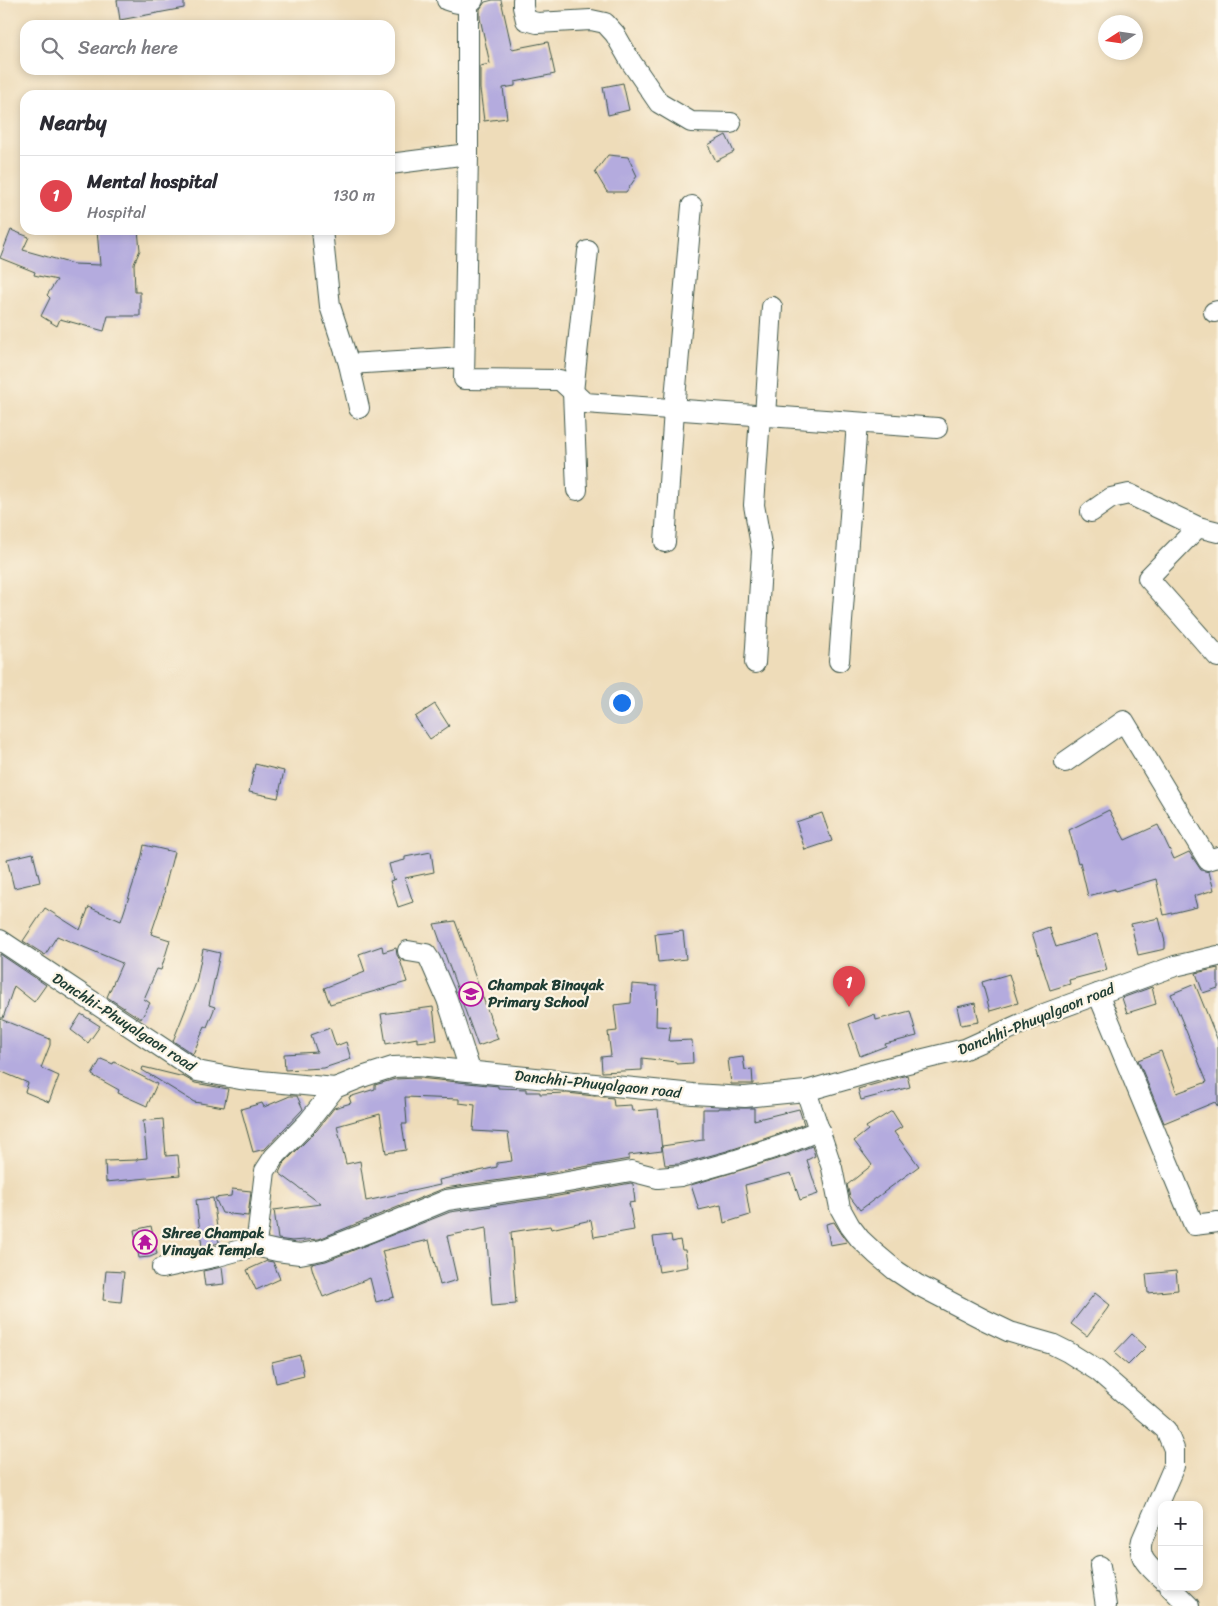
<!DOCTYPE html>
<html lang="en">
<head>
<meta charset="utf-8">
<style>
  body { margin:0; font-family:Sriracha,sans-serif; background:#f2f2f3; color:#2b2b33 }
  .controls { position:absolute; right:15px; bottom:15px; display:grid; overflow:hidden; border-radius:10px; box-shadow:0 2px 8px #0003 }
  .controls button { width:45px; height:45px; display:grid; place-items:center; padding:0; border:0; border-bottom:1px solid #e1e1e2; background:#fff; color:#2b2b33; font:25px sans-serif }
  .compass { position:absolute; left:1098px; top:15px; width:45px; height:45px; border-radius:50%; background:#fff; box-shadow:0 2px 8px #0003; rotate:258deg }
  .you { position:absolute; left:621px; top:702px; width:18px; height:18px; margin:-12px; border:4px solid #fff; border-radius:50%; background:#1a73e8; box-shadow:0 0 0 8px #1a73e833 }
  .badge { display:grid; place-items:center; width:32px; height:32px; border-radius:50%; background:#db2777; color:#fff; font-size:16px; font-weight:700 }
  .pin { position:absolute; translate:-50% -41px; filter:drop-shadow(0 1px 2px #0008) }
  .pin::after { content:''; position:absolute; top:26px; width:18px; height:15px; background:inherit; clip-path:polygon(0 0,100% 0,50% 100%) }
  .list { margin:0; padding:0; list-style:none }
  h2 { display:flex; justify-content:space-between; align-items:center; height:65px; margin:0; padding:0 20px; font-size:21px }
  h2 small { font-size:16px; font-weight:400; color:#7c7c81 }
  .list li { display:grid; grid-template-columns:32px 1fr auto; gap:15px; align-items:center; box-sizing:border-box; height:80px; padding:0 20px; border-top:1px solid #e1e1e2 }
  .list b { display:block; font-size:19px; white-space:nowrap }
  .list p { margin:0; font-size:16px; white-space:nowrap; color:#7c7c81 }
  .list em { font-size:16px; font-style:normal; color:#7c7c81 }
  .icon { flex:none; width:28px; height:28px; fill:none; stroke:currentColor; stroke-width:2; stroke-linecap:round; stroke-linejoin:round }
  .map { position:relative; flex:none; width:1218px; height:1606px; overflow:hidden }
  .search { position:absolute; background:#fff; box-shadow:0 2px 8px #0003; left:20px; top:20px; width:375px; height:55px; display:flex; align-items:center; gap:12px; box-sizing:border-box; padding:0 18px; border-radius:15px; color:#7c7c81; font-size:19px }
  .panel { position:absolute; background:#fff; box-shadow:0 2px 8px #0003; left:20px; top:90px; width:375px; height:145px; border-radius:15px }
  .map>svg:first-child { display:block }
  .building { fill:#b4abde; fill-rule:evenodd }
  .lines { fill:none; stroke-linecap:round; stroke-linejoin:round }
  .street-casing { stroke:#3e5548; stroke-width:22 }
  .street { stroke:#fff; stroke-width:20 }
  .labels { text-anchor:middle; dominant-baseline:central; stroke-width:4.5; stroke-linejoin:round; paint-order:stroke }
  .poi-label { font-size:15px; font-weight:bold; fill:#1f3d34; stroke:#fcf5e5; text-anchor:start }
  .street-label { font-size:15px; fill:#1f3d34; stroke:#fcf5e5 }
</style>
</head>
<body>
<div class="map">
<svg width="1218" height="1606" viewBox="0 0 1218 1606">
  <rect width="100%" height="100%" fill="#fcf5e5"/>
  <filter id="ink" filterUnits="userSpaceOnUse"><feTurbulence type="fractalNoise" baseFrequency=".02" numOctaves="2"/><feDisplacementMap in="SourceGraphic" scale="10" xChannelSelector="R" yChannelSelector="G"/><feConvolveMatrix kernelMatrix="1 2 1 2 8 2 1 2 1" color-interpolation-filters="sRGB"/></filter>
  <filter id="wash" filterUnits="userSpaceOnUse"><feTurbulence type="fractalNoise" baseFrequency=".0096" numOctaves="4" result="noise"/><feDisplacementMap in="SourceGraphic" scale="20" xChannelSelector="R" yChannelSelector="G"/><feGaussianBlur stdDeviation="1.12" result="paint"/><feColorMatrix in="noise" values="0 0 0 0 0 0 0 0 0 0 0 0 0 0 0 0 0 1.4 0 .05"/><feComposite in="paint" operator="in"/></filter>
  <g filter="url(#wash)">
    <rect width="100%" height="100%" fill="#eedcb9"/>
    <g id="blocks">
      <g class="building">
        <path d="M117 0H184V8L120 20Z"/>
        <path d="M493 0H501L512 49 548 42 555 74 515 82V86L503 88 507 118 484 121 480 89V66L490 64 480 18V9L485 2Z"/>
        <path d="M623 83 629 110 608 115 603 87Z"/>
        <path d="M726 135 734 152 716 161 708 145Z"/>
        <path d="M608 155 628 157 637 176 626 192H607L595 172Z"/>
        <path d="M11 230 29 237 23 250 73 264 100 265 97 230H138L140 250 134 264 135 292H140V316H108L104 331 60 319 57 326 41 316 50 298 47 295 57 280 34 275 35 272 0 258Z"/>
        <path d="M435 704 449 726 430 739 415 717Z"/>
        <path d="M255 764 284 771 278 798 249 792Z"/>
        <path d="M1109 810 1125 840 1158 825 1174 859 1189 852 1201 870 1209 872 1214 890 1194 896 1197 907 1164 915 1156 879 1115 891V889L1088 896 1080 862 1078 863 1069 830Z"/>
        <path d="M822 813 832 841 805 850 796 822Z"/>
        <path d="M144 845 174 852 164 891 165 892 151 934 170 940 161 970 157 969 144 999 150 1003 141 1019 107 997 122 963 57 936 45 955 23 941 45 908 80 930 89 907 121 921 141 860Z"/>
        <path d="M431 852 434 872 405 878 413 902 398 907 390 881 396 879 393 880 389 864 405 860V857Z"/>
        <path d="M33 853 40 882 14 888 7 859Z"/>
        <path d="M1159 918 1165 942V949L1138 955 1131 924Z"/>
        <path d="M455 921 498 1039 478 1046 434 924Z"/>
        <path d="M1049 927 1056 947 1097 934 1107 970 1069 980 1070 984 1050 990 1032 933Z"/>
        <path d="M683 931 686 959 658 962 655 934Z"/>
        <path d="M382 946 383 952 396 948 397 955 400 960 407 982 330 1004 324 988 365 972 359 954Z"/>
        <path d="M203 949 220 953 209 1005 215 1007 207 1027 205 1026 193 1054 173 1041 196 983Z"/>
        <path d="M0 954 46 985 34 1002 14 986 3 1018H0Z"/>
        <path d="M1218 968V988L1203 993 1196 973Z"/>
        <path d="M1009 974 1018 1003 990 1011 982 982Z"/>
        <path d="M632 984 657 986 656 1026 671 1027 669 1041 692 1040 693 1063 676 1064V1062L642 1058V1070L602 1072 601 1057 611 1056 608 1032 617 1031 614 1005 631 1003Z"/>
        <path d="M1195 984 1218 1041V1107L1215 1102 1164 1123 1138 1060 1161 1051 1177 1093 1207 1082 1171 994Z"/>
        <path d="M1152 987 1156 1004 1127 1013 1122 998Z"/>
        <path d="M975 1003 979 1022 961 1025 957 1007Z"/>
        <path d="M433 1007 437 1040 417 1042V1038L386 1044 381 1014Z"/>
        <path d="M910 1011 917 1036 885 1044 886 1046 860 1056 849 1024 875 1014 876 1020Z"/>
        <path d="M81 1014 100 1026 88 1043 71 1030Z"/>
        <path d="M0 1019 50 1039V1045L41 1068 59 1076 49 1102 25 1092 28 1083 0 1071Z"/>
        <path d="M330 1028 336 1046 346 1042 351 1059 324 1068 285 1070 284 1054 317 1052 311 1035Z"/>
        <path d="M743 1057 745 1070 752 1069 753 1084H731L728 1059Z"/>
        <path d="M101 1059 113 1064 114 1062 157 1084 147 1106 118 1093 119 1090 92 1075Z"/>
        <path d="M143 1067 184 1077 195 1083 228 1089 224 1107 194 1102 142 1070Z"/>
        <path d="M907 1075 910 1087 861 1100 858 1089Z"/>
        <path d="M418 1078 498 1086V1088L526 1089V1092H540V1094L567 1093 613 1098 614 1106 631 1105 632 1111 658 1109 662 1151 629 1155V1159L543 1174 445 1188 319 1239 292 1241 278 1239 274 1210 321 1204 279 1173 283 1164 317 1130 334 1108 351 1103 349 1097 375 1089V1085L395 1079ZM405 1097 459 1099V1103L475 1105 473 1131 508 1133 512 1161 497 1163V1167L439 1180 440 1185 366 1201 360 1161 346 1164 337 1126 380 1114 386 1153 406 1150 402 1124H407Z"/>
        <path d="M290 1096H297L303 1109 265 1149 253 1152 241 1109 262 1103 264 1107Z"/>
        <path d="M719 1108H754V1120L799 1109 804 1124 779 1134 727 1151 679 1164 665 1165 662 1146 703 1140V1109H719Z"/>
        <path d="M892 1111 902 1127 894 1132 919 1166 860 1210 850 1197 847 1185 872 1165 854 1141 868 1130 866 1127Z"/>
        <path d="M163 1119 166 1156 178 1155 180 1175 106 1182 105 1161 137 1160V1159L147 1158 143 1121Z"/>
        <path d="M812 1146 815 1156 807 1160 818 1194 800 1200 791 1173 745 1185 750 1215 724 1223 721 1205 699 1210 691 1185 787 1156Z"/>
        <path d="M631 1183 633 1184 635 1202 629 1203 634 1230 594 1237 591 1220 551 1229 550 1226 511 1232 516 1304 492 1306 486 1228 447 1236 457 1280 440 1285 429 1240 382 1251 394 1297 376 1302 370 1278 323 1297 313 1272 311 1264 326 1261 450 1212 547 1198Z"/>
        <path d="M232 1189 251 1191 248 1216 222 1213 215 1198 231 1196Z"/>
        <path d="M213 1198 219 1243 202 1247 196 1200Z"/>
        <path d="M834 1222 847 1242 830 1245 826 1224Z"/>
        <path d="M151 1226 157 1254 150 1257 139 1258 134 1230Z"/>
        <path d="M671 1235 672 1242 680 1240 682 1250H685L688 1267 659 1272 653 1237Z"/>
        <path d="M267 1261 273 1262 280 1279 256 1290 247 1270Z"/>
        <path d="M222 1267 224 1284 205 1286 203 1271Z"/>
        <path d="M106 1271 124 1272 121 1302 103 1300Z"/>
        <path d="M1176 1271 1178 1290 1148 1293 1146 1274Z"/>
        <path d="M1095 1293 1110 1305 1087 1336 1071 1324Z"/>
        <path d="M1132 1334 1146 1347 1128 1365 1114 1353Z"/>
        <path d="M300 1355 304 1376 276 1383 272 1362Z"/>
      </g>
    </g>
  </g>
  <g filter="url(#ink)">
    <use href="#blocks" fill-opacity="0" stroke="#3e5548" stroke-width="1"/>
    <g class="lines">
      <g class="street-casing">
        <g id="street">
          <path d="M447 0C456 3 464 5 473 0"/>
          <path d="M523 0V7L526 20 537 23 591 20 605 23 615 34 631 62 659 103 691 122 731 123"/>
          <path d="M468 3V154L464 379 560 380 585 403 937 428"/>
          <path d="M390 164 468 154"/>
          <path d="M322 230 330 306 349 364 359 408"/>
          <path d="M1214 312 1218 311"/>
          <path d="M349 364 464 357"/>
          <path d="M765 416 772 307"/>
          <path d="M577 490 573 392 588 251"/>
          <path d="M1091 512 1111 498 1129 494 1198 527 1218 532"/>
          <path d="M1198 527 1148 578 1218 657"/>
          <path d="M665 542 674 410 692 206"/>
          <path d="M839 661 857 423"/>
          <path d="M755 663 762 551 754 505 760 416"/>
          <path d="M1065 762 1124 721 1208 860 1218 857"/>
          <path d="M0 940 197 1071 240 1079 335 1088 365 1076 393 1067 418 1066 693 1094 745 1097 806 1091 883 1069 965 1049 1036 1017 1098 994 1175 966 1218 956"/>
          <path d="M408 951 426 954 430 960 447 999 470 1070"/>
          <path d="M1098 994 1194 1225 1218 1222"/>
          <path d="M806 1091 832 1168 840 1208 850 1226 860 1239 876 1254 895 1270 916 1284 985 1320 1010 1332 1052 1344 1068 1352 1098 1371 1166 1430 1174 1449V1466L1142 1540C1137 1559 1149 1566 1162 1579"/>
          <path d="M255 1246 277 1251 300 1254 322 1250 369 1232 447 1200 545 1186 631 1171 658 1178 681 1176 730 1162 783 1145 820 1130"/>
          <path d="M162 1268 218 1256 255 1246 258 1230 265 1171 274 1157 308 1122 335 1088"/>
          <path d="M1100 1566 1106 1606"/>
          <path d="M1170 1587 1189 1606"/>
        </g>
      </g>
      <use href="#street" class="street"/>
    </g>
  </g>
  <defs>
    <g id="school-ring" transform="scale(1.25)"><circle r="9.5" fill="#fcf5e5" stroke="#b5179e" stroke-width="1.5"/><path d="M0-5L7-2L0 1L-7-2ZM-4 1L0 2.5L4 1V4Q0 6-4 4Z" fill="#b5179e"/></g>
    <g id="temple-ring" transform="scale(1.25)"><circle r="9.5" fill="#fcf5e5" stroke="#b5179e" stroke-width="1.5"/><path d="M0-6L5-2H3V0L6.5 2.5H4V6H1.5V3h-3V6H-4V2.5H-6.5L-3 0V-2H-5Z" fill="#b5179e"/></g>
  </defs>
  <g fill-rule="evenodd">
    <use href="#school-ring" x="471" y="994"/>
    <use href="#temple-ring" x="145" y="1242"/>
  </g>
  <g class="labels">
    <g class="poi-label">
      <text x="488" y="985">Champak Binayak<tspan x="488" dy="17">Primary School</tspan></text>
      <text x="162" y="1233">Shree Champak<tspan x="162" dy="17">Vinayak Temple</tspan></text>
    </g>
    <g class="street-label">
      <text transform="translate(1036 1019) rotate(-22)">Danchhi-Phuyalgaon road</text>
      <text transform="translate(124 1022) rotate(33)">Danchhi-Phuyalgaon road</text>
      <text transform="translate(598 1084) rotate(6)">Danchhi-Phuyalgaon road</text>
    </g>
  </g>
</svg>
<div class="controls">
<button>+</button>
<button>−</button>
</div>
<svg class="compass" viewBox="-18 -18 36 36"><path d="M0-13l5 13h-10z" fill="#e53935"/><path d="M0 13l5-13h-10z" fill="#7c7c81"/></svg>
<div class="you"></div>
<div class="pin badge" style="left:849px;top:1007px;background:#e0444e">1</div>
<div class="search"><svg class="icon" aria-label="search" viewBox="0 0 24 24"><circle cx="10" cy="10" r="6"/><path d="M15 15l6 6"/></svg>Search here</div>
<section class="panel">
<h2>Nearby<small></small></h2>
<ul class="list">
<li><span class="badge" style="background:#e0444e">1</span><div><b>Mental hospital</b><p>Hospital</p></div><em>130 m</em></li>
</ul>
</section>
</div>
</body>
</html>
